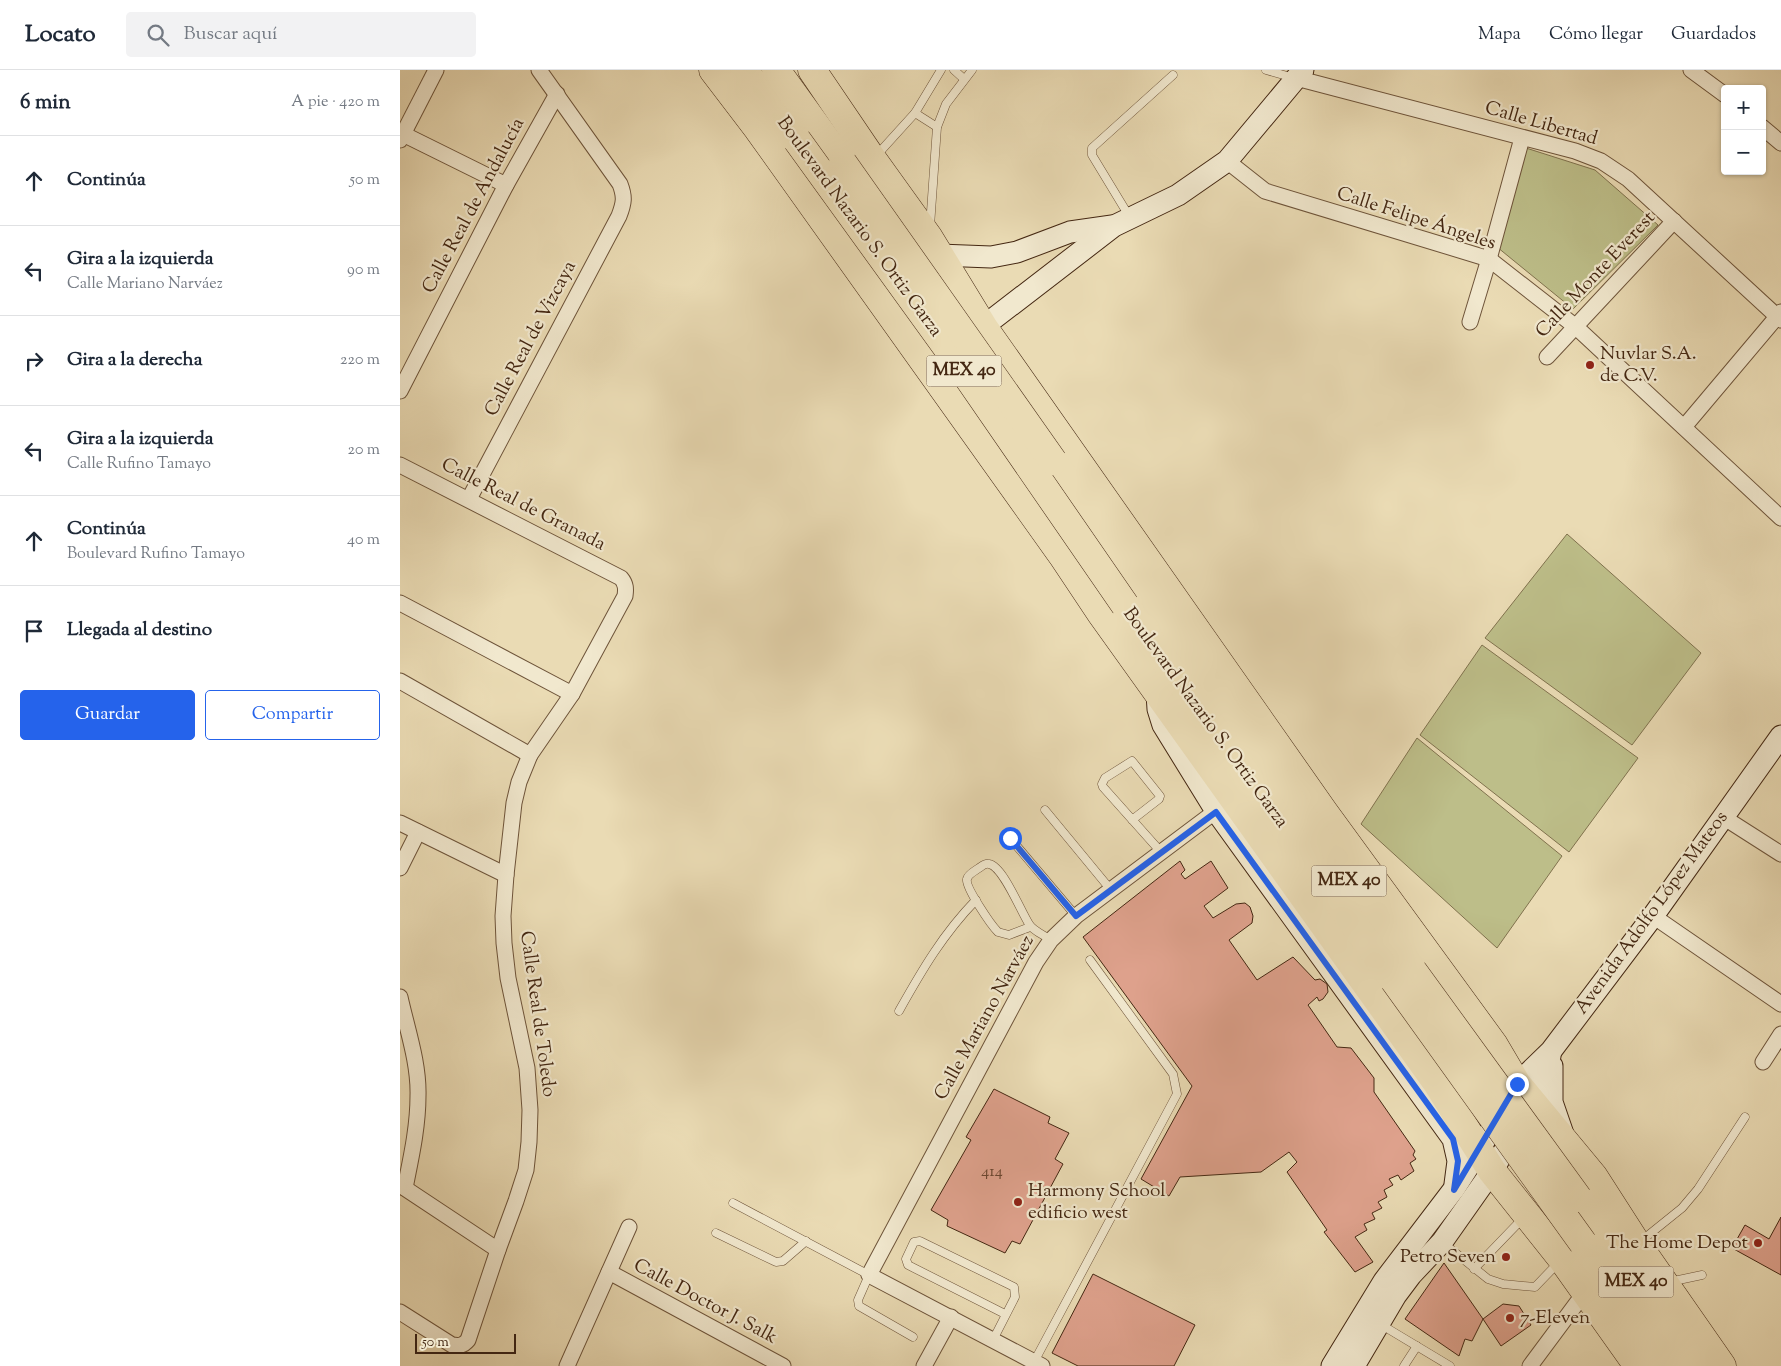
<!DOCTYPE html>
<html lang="es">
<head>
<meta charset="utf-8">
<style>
  body { margin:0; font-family:"Sorts Mill Goudy",serif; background:#f2f2f3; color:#1f2937 }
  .controls { position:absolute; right:15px; top:15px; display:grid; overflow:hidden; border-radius:5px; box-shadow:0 1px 4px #0004 }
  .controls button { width:45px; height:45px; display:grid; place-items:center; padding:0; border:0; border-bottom:1px solid #e0e1e3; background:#fff; color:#1f2937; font:25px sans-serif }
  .scale { position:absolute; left:15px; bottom:12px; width:101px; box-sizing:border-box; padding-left:5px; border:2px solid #442712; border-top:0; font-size:14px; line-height:18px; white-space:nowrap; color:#442712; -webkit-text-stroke:4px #f1e8ce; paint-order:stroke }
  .stop { position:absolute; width:15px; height:15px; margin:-11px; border:4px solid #2563eb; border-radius:50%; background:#fff }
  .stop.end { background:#2563eb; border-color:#fff; box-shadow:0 1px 5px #0008 }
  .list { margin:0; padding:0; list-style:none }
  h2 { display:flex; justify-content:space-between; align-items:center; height:65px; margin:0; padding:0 20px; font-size:21px }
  h2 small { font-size:16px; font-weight:400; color:#747a83 }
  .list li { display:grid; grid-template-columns:32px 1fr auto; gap:15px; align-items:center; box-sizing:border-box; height:90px; padding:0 20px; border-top:1px solid #e0e1e3 }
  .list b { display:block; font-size:19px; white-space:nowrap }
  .list p { margin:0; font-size:16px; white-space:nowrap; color:#747a83 }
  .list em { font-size:16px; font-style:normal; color:#747a83 }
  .actions { display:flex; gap:10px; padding:15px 20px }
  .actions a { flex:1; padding:11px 0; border:1px solid #2563eb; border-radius:5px; text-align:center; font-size:18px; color:#2563eb }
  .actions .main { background:#2563eb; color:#fff }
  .icon { flex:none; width:28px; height:28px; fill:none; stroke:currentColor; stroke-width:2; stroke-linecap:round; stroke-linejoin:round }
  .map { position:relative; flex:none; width:1381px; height:1296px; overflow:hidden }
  header { display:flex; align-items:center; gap:30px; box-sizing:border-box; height:70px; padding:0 25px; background:#fff; border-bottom:1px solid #e0e1e3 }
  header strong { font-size:24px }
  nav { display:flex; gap:28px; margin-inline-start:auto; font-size:18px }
  .search { width:350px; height:45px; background:#f2f2f3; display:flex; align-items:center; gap:12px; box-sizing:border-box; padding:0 18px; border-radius:5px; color:#747a83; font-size:19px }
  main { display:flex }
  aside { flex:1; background:#fff }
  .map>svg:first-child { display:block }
  .green { fill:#bdbe89; stroke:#80724e }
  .building { fill:#dea18c; stroke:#442712 }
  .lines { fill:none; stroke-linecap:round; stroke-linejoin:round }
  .lane-casing { stroke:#6e543a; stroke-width:9 }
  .street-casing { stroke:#6e543a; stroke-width:17 }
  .secondary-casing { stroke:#442712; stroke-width:23 }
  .highway-casing { stroke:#442712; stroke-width:29 }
  .lane { stroke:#f1e8ce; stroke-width:8 }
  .street { stroke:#f1e8ce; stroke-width:15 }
  .secondary { stroke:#f1e8ce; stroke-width:21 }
  .highway { stroke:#eadbb4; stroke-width:28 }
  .highway-bridge-casing { stroke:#442712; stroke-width:29; stroke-linecap:butt }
  .highway-bridge { stroke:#eadbb4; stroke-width:28 }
  .route { stroke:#2563eb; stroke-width:6 }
  .poi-dot { fill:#8f2418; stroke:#f1e8ce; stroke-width:2 }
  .labels { text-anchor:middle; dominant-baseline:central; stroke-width:4.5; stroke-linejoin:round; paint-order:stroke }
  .number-label { font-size:16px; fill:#6a4630 }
  .shield { fill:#f1e8ce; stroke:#78614a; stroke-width:1 }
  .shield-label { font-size:18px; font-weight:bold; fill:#442712 }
  .street-label { font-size:19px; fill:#442712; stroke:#f1e8ce }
  .poi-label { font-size:19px; fill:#442712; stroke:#f1e8ce; text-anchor:start }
</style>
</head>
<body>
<header>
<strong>Locato</strong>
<div class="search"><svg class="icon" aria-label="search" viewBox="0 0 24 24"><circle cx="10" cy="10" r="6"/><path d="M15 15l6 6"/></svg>Buscar aquí</div>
<nav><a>Mapa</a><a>Cómo llegar</a><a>Guardados</a></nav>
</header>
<main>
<aside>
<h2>6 min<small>A pie · 420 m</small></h2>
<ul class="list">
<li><svg class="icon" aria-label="ahead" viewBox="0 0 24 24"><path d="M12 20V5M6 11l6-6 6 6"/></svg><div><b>Continúa</b></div><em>50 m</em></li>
<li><svg class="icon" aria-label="left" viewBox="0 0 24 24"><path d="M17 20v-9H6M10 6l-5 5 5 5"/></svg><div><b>Gira a la izquierda</b><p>Calle Mariano Narváez</p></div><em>90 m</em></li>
<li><svg class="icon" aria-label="right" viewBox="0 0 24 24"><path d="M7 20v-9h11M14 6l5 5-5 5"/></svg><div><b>Gira a la derecha</b></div><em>220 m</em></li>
<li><svg class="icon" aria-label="left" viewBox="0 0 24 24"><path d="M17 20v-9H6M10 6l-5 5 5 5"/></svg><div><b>Gira a la izquierda</b><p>Calle Rufino Tamayo</p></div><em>20 m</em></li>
<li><svg class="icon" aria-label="ahead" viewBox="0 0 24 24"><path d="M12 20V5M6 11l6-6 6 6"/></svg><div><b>Continúa</b><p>Boulevard Rufino Tamayo</p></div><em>40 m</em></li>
<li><svg class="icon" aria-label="arrive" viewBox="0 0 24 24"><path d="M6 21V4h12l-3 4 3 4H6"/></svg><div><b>Llegada al destino</b></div></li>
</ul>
<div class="actions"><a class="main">Guardar</a><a>Compartir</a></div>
</aside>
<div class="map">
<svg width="1381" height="1296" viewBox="0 0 1381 1296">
  <rect width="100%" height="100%" fill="#eadbb4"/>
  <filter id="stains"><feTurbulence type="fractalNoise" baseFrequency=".004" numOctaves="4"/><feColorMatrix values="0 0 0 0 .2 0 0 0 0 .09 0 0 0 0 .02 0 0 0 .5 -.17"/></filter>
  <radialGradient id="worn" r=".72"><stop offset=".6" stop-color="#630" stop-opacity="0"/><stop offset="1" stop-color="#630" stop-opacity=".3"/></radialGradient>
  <g class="green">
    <path d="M1126 78 1195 100 1258 155 1173 239 1097 177Z"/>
    <path d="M1167 464 1301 583 1232 675 1085 568Z"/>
    <path d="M1082 575 1238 688 1169 782 1020 665Z"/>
    <path d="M1017 668 1162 786 1097 878 961 754Z"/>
  </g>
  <g class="building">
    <path d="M780 791 785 800 781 804 785 809 811 791 828 818 804 836 813 848 836 834 845 833 850 837 853 846 852 853 829 870 857 910 893 887 915 910 920 909 927 914 928 922 923 929 919 931 917 927 908 935 937 977 951 978 974 1008V1022L1015 1081 1013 1085 1016 1089 1010 1093 1014 1101 1001 1110 998 1105 989 1109 993 1115 984 1120 987 1127 978 1132 982 1138 972 1143 975 1149 964 1154 967 1160 955 1167 973 1192 955 1202 924 1162 927 1160 887 1102 897 1092 889 1082 861 1102 780 1107 769 1126 741 1109 792 1016 683 867Z"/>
    <path d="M594 1019 650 1047 648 1053 669 1063 655 1089 663 1094 620 1174 612 1171 605 1183 547 1156 548 1150 531 1140 571 1070 566 1067Z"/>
    <path d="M1381 1147V1205L1332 1178 1345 1155 1369 1169Z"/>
    <path d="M1044 1193 1083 1249 1072 1271 1065 1269 1059 1286 1005 1249Z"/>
    <path d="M693 1204 795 1255 774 1296H678L652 1283Z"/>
    <path d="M1103 1234 1119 1236 1131 1255 1101 1276 1083 1249Z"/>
  </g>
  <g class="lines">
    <g class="lane-casing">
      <g id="lane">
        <path d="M554 0 564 9"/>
        <path d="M866 0 894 8"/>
        <path d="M515 43 537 57"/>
        <path d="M476 86 515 43 541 0"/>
        <path d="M729 146 692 85V78L773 5"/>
        <path d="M530 156 537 57 546 34 572 0"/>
        <path d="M645 740 711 820"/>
        <path d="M732 750 759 729 760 726 732 691 705 708 702 714 703 717 761 782"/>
        <path d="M610 768 676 846"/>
        <path d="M630 857 609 865 598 862C591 855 565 817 567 809 568 804 575 801 579 798 582 796 585 793 589 794 603 796 621 842 629 854 633 861 644 865 651 870"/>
        <path d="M499 941C522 900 543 864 576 830"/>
        <path d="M333 1133 469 1205 458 1230 459 1236 513 1267"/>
        <path d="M316 1163 376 1192 383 1191 406 1171"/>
        <path d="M1241 1171 1282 1138 1298 1119 1345 1047"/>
        <path d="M1042 1172 1088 1209 1103 1214 1135 1217 1159 1192"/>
        <path d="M1074 1199 1124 1147"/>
        <path d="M1269 1212 1302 1205"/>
        <path d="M980 1254 1050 1296"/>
        <path d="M593 1270 615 1227 614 1217 520 1171 514 1172 506 1189 508 1195 605 1244"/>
        <path d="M634 1292 777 1024 773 1004 690 890"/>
        <path d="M1004 1296 1017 1276"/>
      </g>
    </g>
    <g class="street-casing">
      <g id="street">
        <path d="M1291 0 1325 25"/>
        <path d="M896 8 1175 81 1201 91 1228 109 1381 250"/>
        <path d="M1362 57 1381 73"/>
        <path d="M3 64 106 115"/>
        <path d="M0 70 36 0"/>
        <path d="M827 91 865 121 1089 189 1176 257 1381 448"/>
        <path d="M1070 252 1089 189 1122 68"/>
        <path d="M1147 287 1274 151"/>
        <path d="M0 321 106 115 157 24"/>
        <path d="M1284 357 1381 242"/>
        <path d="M0 395 221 508C226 514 226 519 225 526L172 624 130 685 119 712 114 733 106 805 103 846 104 873 108 908 127 998 130 1040 129 1072 126 1100 116 1131 98 1180 68 1270C63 1276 59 1276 52 1275L0 1242"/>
        <path d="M69 429 219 146C224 133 225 127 220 114L139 0"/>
        <path d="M0 533 172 624"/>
        <path d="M0 611 130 685"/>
        <path d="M1323 747 1381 784"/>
        <path d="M0 753 106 805"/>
        <path d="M0 798 18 762"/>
        <path d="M1253 846 1381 934"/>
        <path d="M0 927C7 959 19 993 18 1026 18 1057 11 1088 5 1118"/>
        <path d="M1363 992 1381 964"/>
        <path d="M0 1115 98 1180"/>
        <path d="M209 1202 383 1296"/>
        <path d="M167 1296 229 1157"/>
        <path d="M524 1296 551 1247"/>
        <path d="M642 1296 469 1205 636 892 651 870 676 846 816 741"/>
        <path d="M1130 1296 1185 1222"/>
      </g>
    </g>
    <g class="secondary-casing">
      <g id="secondary">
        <path d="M539 185 591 187 617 182 670 162 712 156"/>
        <path d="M571 266 714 156 778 125 827 91 903 0"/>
        <path d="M757 623 758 639 763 655 816 741 1053 1069 1058 1091 1055 1114"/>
        <path d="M1152 996V1032L1163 1064"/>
        <path d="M932 1296 984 1211 1054 1119 1079 1080 1117 1014 1151 981 1253 846 1381 666"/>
        <path d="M954 1296 996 1225 1011 1205 1042 1172 1092 1101 1133 1034 1150 986"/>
      </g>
    </g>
    <g class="highway-casing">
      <g id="highway">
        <path d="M313 0 358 59 662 485 700 542 1037 1013 1092 1101 1162 1189 1238 1296"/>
        <path d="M344 0 397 70"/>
        <path d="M376 0 443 93"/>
        <path d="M412 0 473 90 529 168 584 258 924 742 1094 975 1117 1014 1194 1107 1237 1174 1322 1296"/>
        <path d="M653 391 798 600 1013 901"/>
        <path d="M725 535 994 910"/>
        <path d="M1178 1128 1294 1296"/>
        <path d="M1183 1173 1266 1296"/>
      </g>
    </g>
    <use href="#lane" class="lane"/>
    <use href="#street" class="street"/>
    <use href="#secondary" class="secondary"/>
    <use href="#highway" class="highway"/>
    <g class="highway-bridge-casing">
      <g id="highway-bridge">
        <path d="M397 70 556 290 725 535"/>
        <path d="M443 93 653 391"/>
        <path d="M1013 901 1178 1128"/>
        <path d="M994 910 1183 1173"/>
      </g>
    </g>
    <use href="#highway-bridge" class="highway-bridge"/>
  </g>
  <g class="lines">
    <path class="route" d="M610 768 676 846 816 742 1053 1069 1058 1091 1054 1120 1117 1014"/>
  </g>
  <g class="poi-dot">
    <circle cx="1190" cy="295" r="5"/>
    <circle cx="618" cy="1132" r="5"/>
    <circle cx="1358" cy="1173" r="5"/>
    <circle cx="1106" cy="1187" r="5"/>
    <circle cx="1110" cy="1248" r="5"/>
  </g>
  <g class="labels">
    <g class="number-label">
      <text x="592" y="1102">414</text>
    </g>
    <g class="shield">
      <rect x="526.5" y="285.5" width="75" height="31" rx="4"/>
      <rect x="911.5" y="795.5" width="75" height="31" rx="4"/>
      <rect x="1198.5" y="1196.5" width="75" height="31" rx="4"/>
    </g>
    <g class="shield-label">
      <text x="564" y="301">MEX 40</text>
      <text x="949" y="811">MEX 40</text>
      <text x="1236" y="1212">MEX 40</text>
    </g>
    <g class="street-label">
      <text transform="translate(1141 54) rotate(16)">Calle Libertad</text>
      <text transform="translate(74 136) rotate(-62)">Calle Real de Andalucía</text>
      <text transform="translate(1016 149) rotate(18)">Calle Felipe Ángeles</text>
      <text transform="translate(459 157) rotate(54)">Boulevard Nazario S. Ortiz Garza</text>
      <text transform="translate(1196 205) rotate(-47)">Calle Monte Everest</text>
      <text transform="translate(131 269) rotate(-62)">Calle Real de Vizcaya</text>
      <text transform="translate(123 435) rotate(27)">Calle Real de Granada</text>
      <text transform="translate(805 648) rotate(54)">Boulevard Nazario S. Ortiz Garza</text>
      <text transform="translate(1252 843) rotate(-54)">Avenida Adolfo López Mateos</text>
      <text transform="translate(137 944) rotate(82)">Calle Real de Toledo</text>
      <text transform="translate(585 948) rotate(-61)">Calle Mariano Narváez</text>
      <text transform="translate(305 1232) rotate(28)">Calle Doctor J. Salk</text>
    </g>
    <g class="poi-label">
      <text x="1200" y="284">Nuvlar S.A.<tspan x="1200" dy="22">de C.V.</tspan></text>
      <text x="628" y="1121">Harmony School<tspan x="628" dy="22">edificio west</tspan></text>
      <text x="1348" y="1173" text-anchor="end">The Home Depot</text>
      <text x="1096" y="1187" text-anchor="end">Petro Seven</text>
      <text x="1120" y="1248">7-Eleven</text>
    </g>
  </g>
  <rect width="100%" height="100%" filter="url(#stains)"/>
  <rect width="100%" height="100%" fill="url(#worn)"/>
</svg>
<div class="controls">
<button>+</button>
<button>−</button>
</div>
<div class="scale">50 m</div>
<div class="stop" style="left:610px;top:768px"></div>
<div class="stop end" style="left:1117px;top:1014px"></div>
</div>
</main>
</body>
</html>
